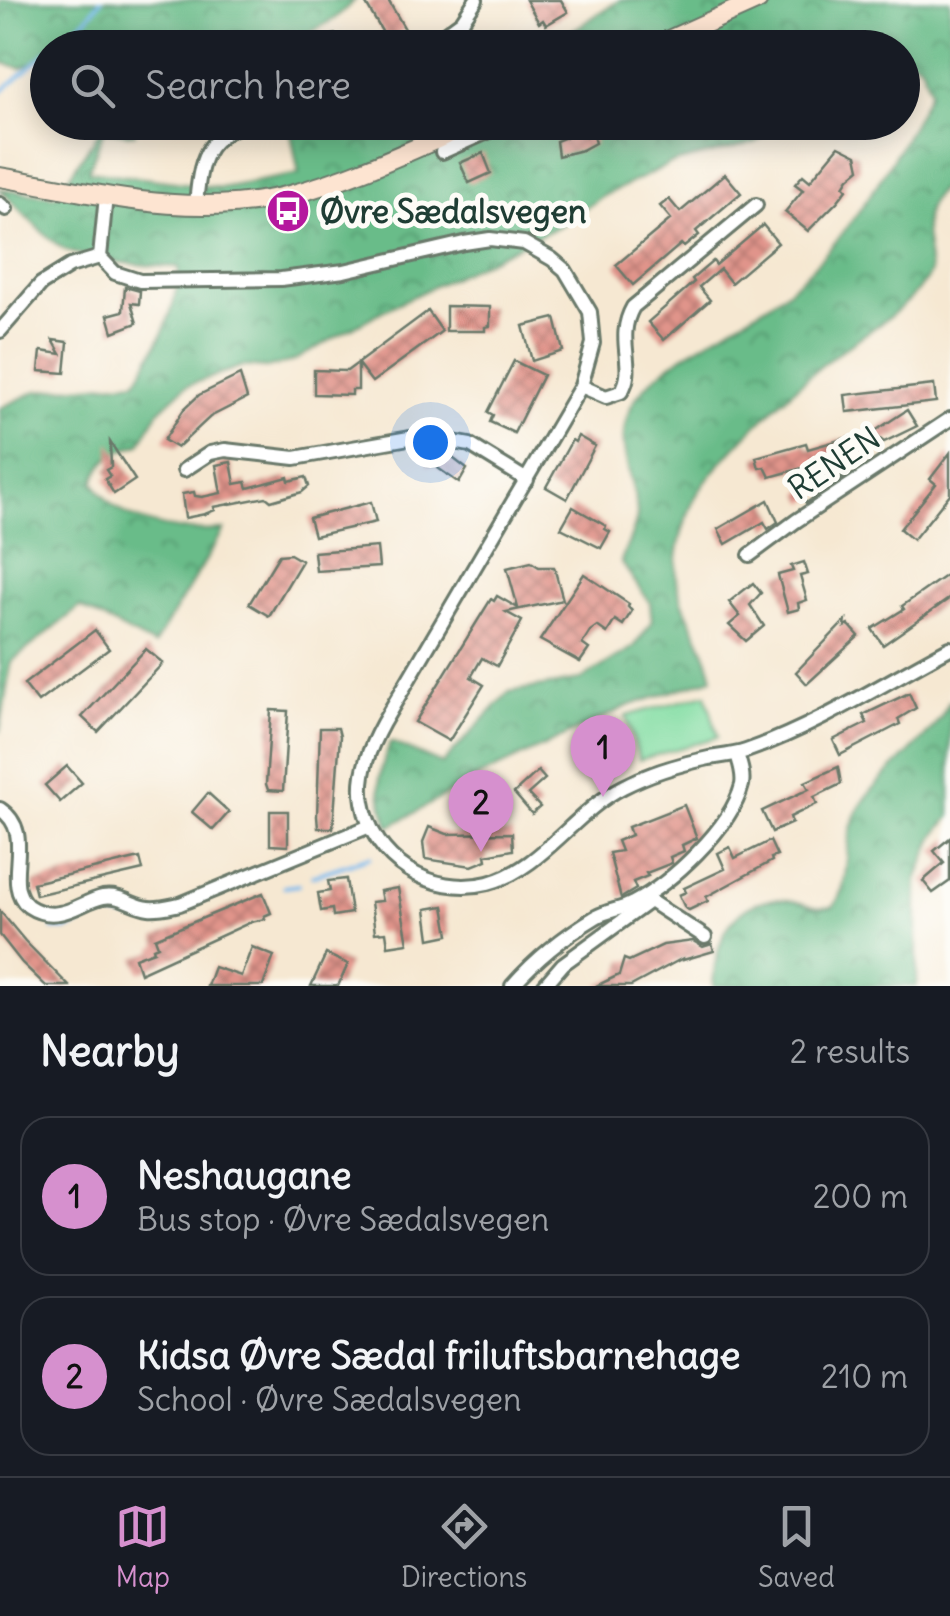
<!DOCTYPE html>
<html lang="en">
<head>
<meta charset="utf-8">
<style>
  body { margin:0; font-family:Delius,sans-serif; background:#20242c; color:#f1f3f6 }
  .you { position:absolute; left:430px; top:442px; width:35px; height:35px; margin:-25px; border:8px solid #fff; border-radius:50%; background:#1a73e8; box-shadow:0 0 0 15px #1a73e833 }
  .badge { display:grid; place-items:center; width:65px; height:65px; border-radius:50%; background:#d690ce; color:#111; font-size:32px; font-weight:700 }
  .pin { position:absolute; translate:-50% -82px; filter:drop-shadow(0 2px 5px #0008) }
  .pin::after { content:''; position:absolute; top:52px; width:35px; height:30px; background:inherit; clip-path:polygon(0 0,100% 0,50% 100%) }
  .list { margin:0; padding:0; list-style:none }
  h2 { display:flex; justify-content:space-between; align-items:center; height:130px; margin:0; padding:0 40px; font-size:42px }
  h2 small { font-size:32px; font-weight:400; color:#9ea1a6 }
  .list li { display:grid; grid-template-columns:65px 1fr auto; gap:30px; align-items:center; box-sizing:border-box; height:160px; margin:0 20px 20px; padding:0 20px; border:2px solid #363941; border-radius:30px }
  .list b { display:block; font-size:38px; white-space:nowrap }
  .list p { margin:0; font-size:32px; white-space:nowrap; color:#9ea1a6 }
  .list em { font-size:32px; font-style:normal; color:#9ea1a6 }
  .icon { flex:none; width:55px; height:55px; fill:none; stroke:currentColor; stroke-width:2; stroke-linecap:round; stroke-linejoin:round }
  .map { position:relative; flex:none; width:950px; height:986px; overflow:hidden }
  .search { position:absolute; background:#171b24; box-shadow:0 5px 25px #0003; left:30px; right:30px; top:30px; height:110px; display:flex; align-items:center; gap:25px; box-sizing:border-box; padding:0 35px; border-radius:55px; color:#9ea1a6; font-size:38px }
  .sheet { height:490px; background:#171b24 }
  nav { display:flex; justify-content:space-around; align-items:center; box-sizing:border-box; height:140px; border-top:2px solid #363941; background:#171b24; font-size:28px; color:#9ea1a6 }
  nav a { display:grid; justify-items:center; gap:5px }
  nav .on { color:#d690ce }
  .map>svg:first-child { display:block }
  .forest { fill:url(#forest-crowns); stroke:#447c5e; stroke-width:2.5 }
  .pitch { fill:#82dda3; stroke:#508d6c; stroke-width:2.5 }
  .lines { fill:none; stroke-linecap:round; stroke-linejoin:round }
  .stream { stroke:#77baed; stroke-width:4 }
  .building { fill:url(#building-cross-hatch) }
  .street-casing { stroke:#6a796b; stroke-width:18 }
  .secondary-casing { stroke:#6a796b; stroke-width:22 }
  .street { stroke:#fff; stroke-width:12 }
  .secondary { stroke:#fde4d1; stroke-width:18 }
  .labels { text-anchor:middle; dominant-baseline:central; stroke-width:10; stroke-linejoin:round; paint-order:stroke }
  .poi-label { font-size:32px; font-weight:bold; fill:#1f3d34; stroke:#fdfcf7; text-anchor:start }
  .street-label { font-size:32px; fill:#1f3d34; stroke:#fdfcf7 }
</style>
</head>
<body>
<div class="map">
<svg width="950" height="986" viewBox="0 0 950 986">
  <defs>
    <pattern id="forest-crowns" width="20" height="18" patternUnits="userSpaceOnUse" patternTransform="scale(2.5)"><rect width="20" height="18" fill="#69bc89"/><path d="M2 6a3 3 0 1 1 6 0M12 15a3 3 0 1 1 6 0" fill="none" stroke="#569a71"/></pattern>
    <pattern id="building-cross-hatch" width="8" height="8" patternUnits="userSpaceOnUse" patternTransform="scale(2.5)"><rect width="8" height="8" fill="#e1948b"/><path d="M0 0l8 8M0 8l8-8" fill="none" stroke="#b67a72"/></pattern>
  </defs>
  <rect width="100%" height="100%" fill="#fdfcf7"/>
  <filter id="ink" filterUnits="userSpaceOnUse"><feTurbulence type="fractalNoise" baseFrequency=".01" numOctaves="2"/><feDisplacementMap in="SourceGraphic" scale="20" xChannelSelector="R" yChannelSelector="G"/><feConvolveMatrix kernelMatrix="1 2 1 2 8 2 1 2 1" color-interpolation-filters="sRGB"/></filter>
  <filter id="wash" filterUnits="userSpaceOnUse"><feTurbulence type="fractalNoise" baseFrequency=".0048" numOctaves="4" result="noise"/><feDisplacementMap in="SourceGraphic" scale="40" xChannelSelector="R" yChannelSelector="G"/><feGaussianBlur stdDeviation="2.25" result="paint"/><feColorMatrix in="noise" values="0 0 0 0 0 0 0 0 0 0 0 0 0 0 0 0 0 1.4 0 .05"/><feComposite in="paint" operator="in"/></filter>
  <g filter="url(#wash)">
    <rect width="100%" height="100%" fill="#f6e8d2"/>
    <g class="forest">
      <path d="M0 0H355L334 19 288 45 97 48 85 39 66 47 48 48 47 56 21 68 0 62Z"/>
      <path d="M620 0H950V180C913 211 927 233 930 273 906 314 863 332 827 361 792 389 709 466 692 504 683 525 674 556 677 579 679 608 707 645 713 678L628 706 478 777 389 827C377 790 375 778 391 742L442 764 509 692 580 680 634 647 652 622 650 603 621 562C625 548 638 526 637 512 634 476 613 445 631 407 656 356 758 321 801 279 853 230 899 154 930 90L921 65 903 54 902 48 547 47Z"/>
      <path d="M105 123H136L134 134 104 130 88 171 221 188 299 174 289 123H782L754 143 670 164 600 198 561 225 384 310 293 361 266 368 242 366 186 386 158 412 140 444C116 451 102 458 94 482 117 526 179 533 224 530L154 645 80 607 11 662 0 733V408L37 391 136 381C158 345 178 310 179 267 143 266 105 262 70 252 54 247 13 203 0 189L56 196Z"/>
      <path d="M950 700V817L934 837 917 880V986H713C715 941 732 895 786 900 806 902 811 911 833 907 855 877 840 841 859 809 883 767 930 745 950 700Z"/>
    </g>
    <path class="pitch" d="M706 694 718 737 639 760 626 716Z"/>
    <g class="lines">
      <g class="stream">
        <path d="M52 48 87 18 101 0"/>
        <path d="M0 93 48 51"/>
        <path d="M312 876 370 857"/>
        <path d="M284 887 299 885"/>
        <path d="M100 914 130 917"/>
        <path d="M53 929H68L85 921"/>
      </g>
    </g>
    <g id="blocks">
      <g class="building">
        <path d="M374 0H388L405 29 387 40 366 4Z"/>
        <path d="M526 0H561L568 12 546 25 543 20 539 23Z"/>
        <path d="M584 130 586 136 592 133 595 143 582 150 558 156 556 141Z"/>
        <path d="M839 146 857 155 860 169 849 178 844 186 847 189 837 202 808 231 785 212 803 190 795 184 803 175 810 181Z"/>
        <path d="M483 153 491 173 469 183 460 163Z"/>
        <path d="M725 174 741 193 696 231 699 235 684 247 681 244 633 285 616 265 671 219 660 206 669 199 680 212Z"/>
        <path d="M763 225 778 243 731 283 720 269 699 287 710 300 664 340 648 322 694 282 692 279 713 261 716 265Z"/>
        <path d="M125 287 140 291 139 304 131 303 137 323 113 332 108 315 123 311Z"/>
        <path d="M446 306 490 307V326L485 327V331H446Z"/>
        <path d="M428 311 442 331 430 340 372 382 358 364V390H352V395L314 394V370L347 371Z"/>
        <path d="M555 318 563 351 532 361 523 326Z"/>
        <path d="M53 340 68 342 65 373 39 371 41 351 61 354Z"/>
        <path d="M514 361 543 375 514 433 490 422 493 415 488 412Z"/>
        <path d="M240 375 247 398 210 417 177 448 164 440 184 409 199 395Z"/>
        <path d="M934 385 936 402 847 412 845 395Z"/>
        <path d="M907 410 917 426 884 442 872 433Z"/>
        <path d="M857 435 860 440 869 435 878 447 770 477 765 467 759 468 756 457 806 443 808 449Z"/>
        <path d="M578 436 595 446 567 499 546 487 572 440 575 442Z"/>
        <path d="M110 442 135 480 114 494 105 479 110 476 106 470 111 467Z"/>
        <path d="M427 451 445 452 467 469 459 483 435 466H427Z"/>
        <path d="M950 453V494L913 540 900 529 936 484 930 479Z"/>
        <path d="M231 462 235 484 246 482 248 488 288 477 289 481 306 477 309 486 302 492 271 501 266 497 214 507 215 510 205 514 185 518 182 494 194 492 195 496 202 497 221 493 216 465Z"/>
        <path d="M836 468 843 478 806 503 800 494Z"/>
        <path d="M768 500 778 522 768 529 764 522 726 544 718 529Z"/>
        <path d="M371 502 376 522 314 536 309 518Z"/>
        <path d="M573 507 606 526 605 529 610 532 601 548 561 528Z"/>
        <path d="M377 547 379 567 316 571 314 552Z"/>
        <path d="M290 554 302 561 269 616 249 604 279 555Z"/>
        <path d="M531 562 539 567H554L563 600 506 612 522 621 497 666 482 658 471 677 484 685 449 741 415 722 491 599 494 601 497 596 518 608 507 568Z"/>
        <path d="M804 562 808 574 800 576 807 600 798 603 799 609 788 612 778 575 793 571 791 566Z"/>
        <path d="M584 574 629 604 628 607 632 611 623 625 615 620 607 633 597 626 590 631 582 644 589 649 580 662 540 640Z"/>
        <path d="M945 576 950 583V598L883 645 872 629 904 609 902 606Z"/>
        <path d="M753 583 761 593 750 605 764 626 746 641 729 625 740 616 729 602Z"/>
        <path d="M846 620 845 627 849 625 859 636 807 684 796 672Z"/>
        <path d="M95 630 109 649 38 702 24 684Z"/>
        <path d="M146 649 163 663 98 732 82 717Z"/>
        <path d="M909 693 916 708 898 719 900 724 840 755 833 740 867 723 863 715Z"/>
        <path d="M271 710 288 711 283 791 268 790 266 784Z"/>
        <path d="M320 728H338L340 736 333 828H318L317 816Z"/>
        <path d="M67 766 82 783 60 802 45 785Z"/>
        <path d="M838 767 841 784 814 797 817 804 790 817 792 823 772 832 762 811 809 789 805 782Z"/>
        <path d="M538 771 545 779 528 794 540 807 532 814 514 793Z"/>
        <path d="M208 793 229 812 213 830 192 812Z"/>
        <path d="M684 805 697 838 682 845 684 851 670 857 672 863 646 873 648 876 633 882 636 889 621 898 609 853 621 851 617 841 631 835 628 827Z"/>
        <path d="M270 811H288V846L270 845Z"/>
        <path d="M429 827 447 834 512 833 513 850 486 855 487 860 472 866 425 859 423 842Z"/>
        <path d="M950 838V881L933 893 923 881 944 863 934 851Z"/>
        <path d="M770 841 777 856 771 858 772 861 706 897 708 901 689 910 685 908 679 895 686 892 684 888 725 869 718 853 730 847 735 858Z"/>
        <path d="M140 858 143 870 36 895 33 883Z"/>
        <path d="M346 879 351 913 333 916 332 909 321 911 318 893 330 891 328 881Z"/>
        <path d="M398 888 408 943 388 946 386 932 375 933 371 902 382 901 380 891Z"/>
        <path d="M263 893 271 913 264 916 265 919 251 922 140 973 135 958 154 951 153 948 158 946 155 938Z"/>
        <path d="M444 906 449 935 430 939 426 909Z"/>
        <path d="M0 911 25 941 69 986H46L22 963 0 935Z"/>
        <path d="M693 941 703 947 712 944 714 951 683 960V958L631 986H596L619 975 624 959 629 961 663 945Z"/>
        <path d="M252 947 274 956 263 986H207L214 967 241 976Z"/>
        <path d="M326 954 348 964 338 986H311Z"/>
      </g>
    </g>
  </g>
  <g filter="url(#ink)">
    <use href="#blocks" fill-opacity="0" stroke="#6a796b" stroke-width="2.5"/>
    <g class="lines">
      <g class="street-casing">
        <g id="street">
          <path d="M325 48 336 42 339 48"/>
          <path d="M425 48 462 21 476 0"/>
          <path d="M442 152 510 122"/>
          <path d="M106 196 100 257 115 273 140 281 281 279 344 271 464 243 490 239 524 243 552 259 565 270 590 312 593 343 581 386 383 723C370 747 358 774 363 802 372 860 432 897 488 883 542 869 574 812 623 787 650 773 680 764 709 758 722 756 734 755 746 751 817 726 884 683 950 648"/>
          <path d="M0 204 6 209"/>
          <path d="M196 204C200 161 204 136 250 122"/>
          <path d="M0 331 41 284 70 266 100 257"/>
          <path d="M581 386 606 397 621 392C638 367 614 340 633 307L756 205"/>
          <path d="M184 470 210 453 225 450 295 458 409 438H432L470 445 527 480"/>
          <path d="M750 555 796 521 950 419"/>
          <path d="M0 809C38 834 0 882 28 906 37 912 48 915 59 913 74 911 88 900 103 897 121 894 132 906 149 908 159 909 170 906 180 904L370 826"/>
          <path d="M650 901 705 937"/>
          <path d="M512 986C535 960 566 935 596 917 608 910 621 910 633 903 671 883 731 828 742 785 744 774 740 764 737 754"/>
          <path d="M544 986 563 964 647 903"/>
        </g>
      </g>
      <g class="secondary-casing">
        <g id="secondary">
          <path d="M651 48 758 0"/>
          <path d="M0 177C95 193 193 220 290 195 354 178 415 148 476 122"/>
        </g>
      </g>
      <use href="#street" class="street"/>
      <use href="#secondary" class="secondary"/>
    </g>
  </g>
  <defs>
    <g id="bus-disc" transform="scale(2.25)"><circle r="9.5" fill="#b5179e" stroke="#fdfcf7"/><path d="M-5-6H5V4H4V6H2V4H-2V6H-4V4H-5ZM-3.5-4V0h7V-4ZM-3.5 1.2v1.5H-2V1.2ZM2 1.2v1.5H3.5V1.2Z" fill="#fff"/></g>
  </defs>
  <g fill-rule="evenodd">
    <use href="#bus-disc" x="288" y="211"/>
  </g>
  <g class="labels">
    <g class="poi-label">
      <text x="320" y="211">Øvre Sædalsvegen</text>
    </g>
    <g class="street-label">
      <text transform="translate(834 463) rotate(-34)">RENEN</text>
    </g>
  </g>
</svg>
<div class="you"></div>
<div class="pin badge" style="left:603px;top:797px">1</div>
<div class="pin badge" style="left:481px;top:852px">2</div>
<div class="search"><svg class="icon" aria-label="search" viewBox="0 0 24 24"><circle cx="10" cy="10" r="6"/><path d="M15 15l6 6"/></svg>Search here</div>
</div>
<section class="sheet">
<h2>Nearby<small>2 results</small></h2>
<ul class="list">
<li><span class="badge">1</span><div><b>Neshaugane</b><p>Bus stop · Øvre Sædalsvegen</p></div><em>200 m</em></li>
<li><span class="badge">2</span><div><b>Kidsa Øvre Sædal friluftsbarnehage</b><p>School · Øvre Sædalsvegen</p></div><em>210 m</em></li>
</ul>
</section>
<nav>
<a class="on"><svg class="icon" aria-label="map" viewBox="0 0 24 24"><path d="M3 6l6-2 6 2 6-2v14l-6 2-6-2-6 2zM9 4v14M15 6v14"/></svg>Map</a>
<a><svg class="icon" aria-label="directions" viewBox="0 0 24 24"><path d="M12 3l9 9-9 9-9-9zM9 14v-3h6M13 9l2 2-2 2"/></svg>Directions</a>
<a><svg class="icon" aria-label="saved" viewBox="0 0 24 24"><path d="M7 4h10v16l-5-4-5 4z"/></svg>Saved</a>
</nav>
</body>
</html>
